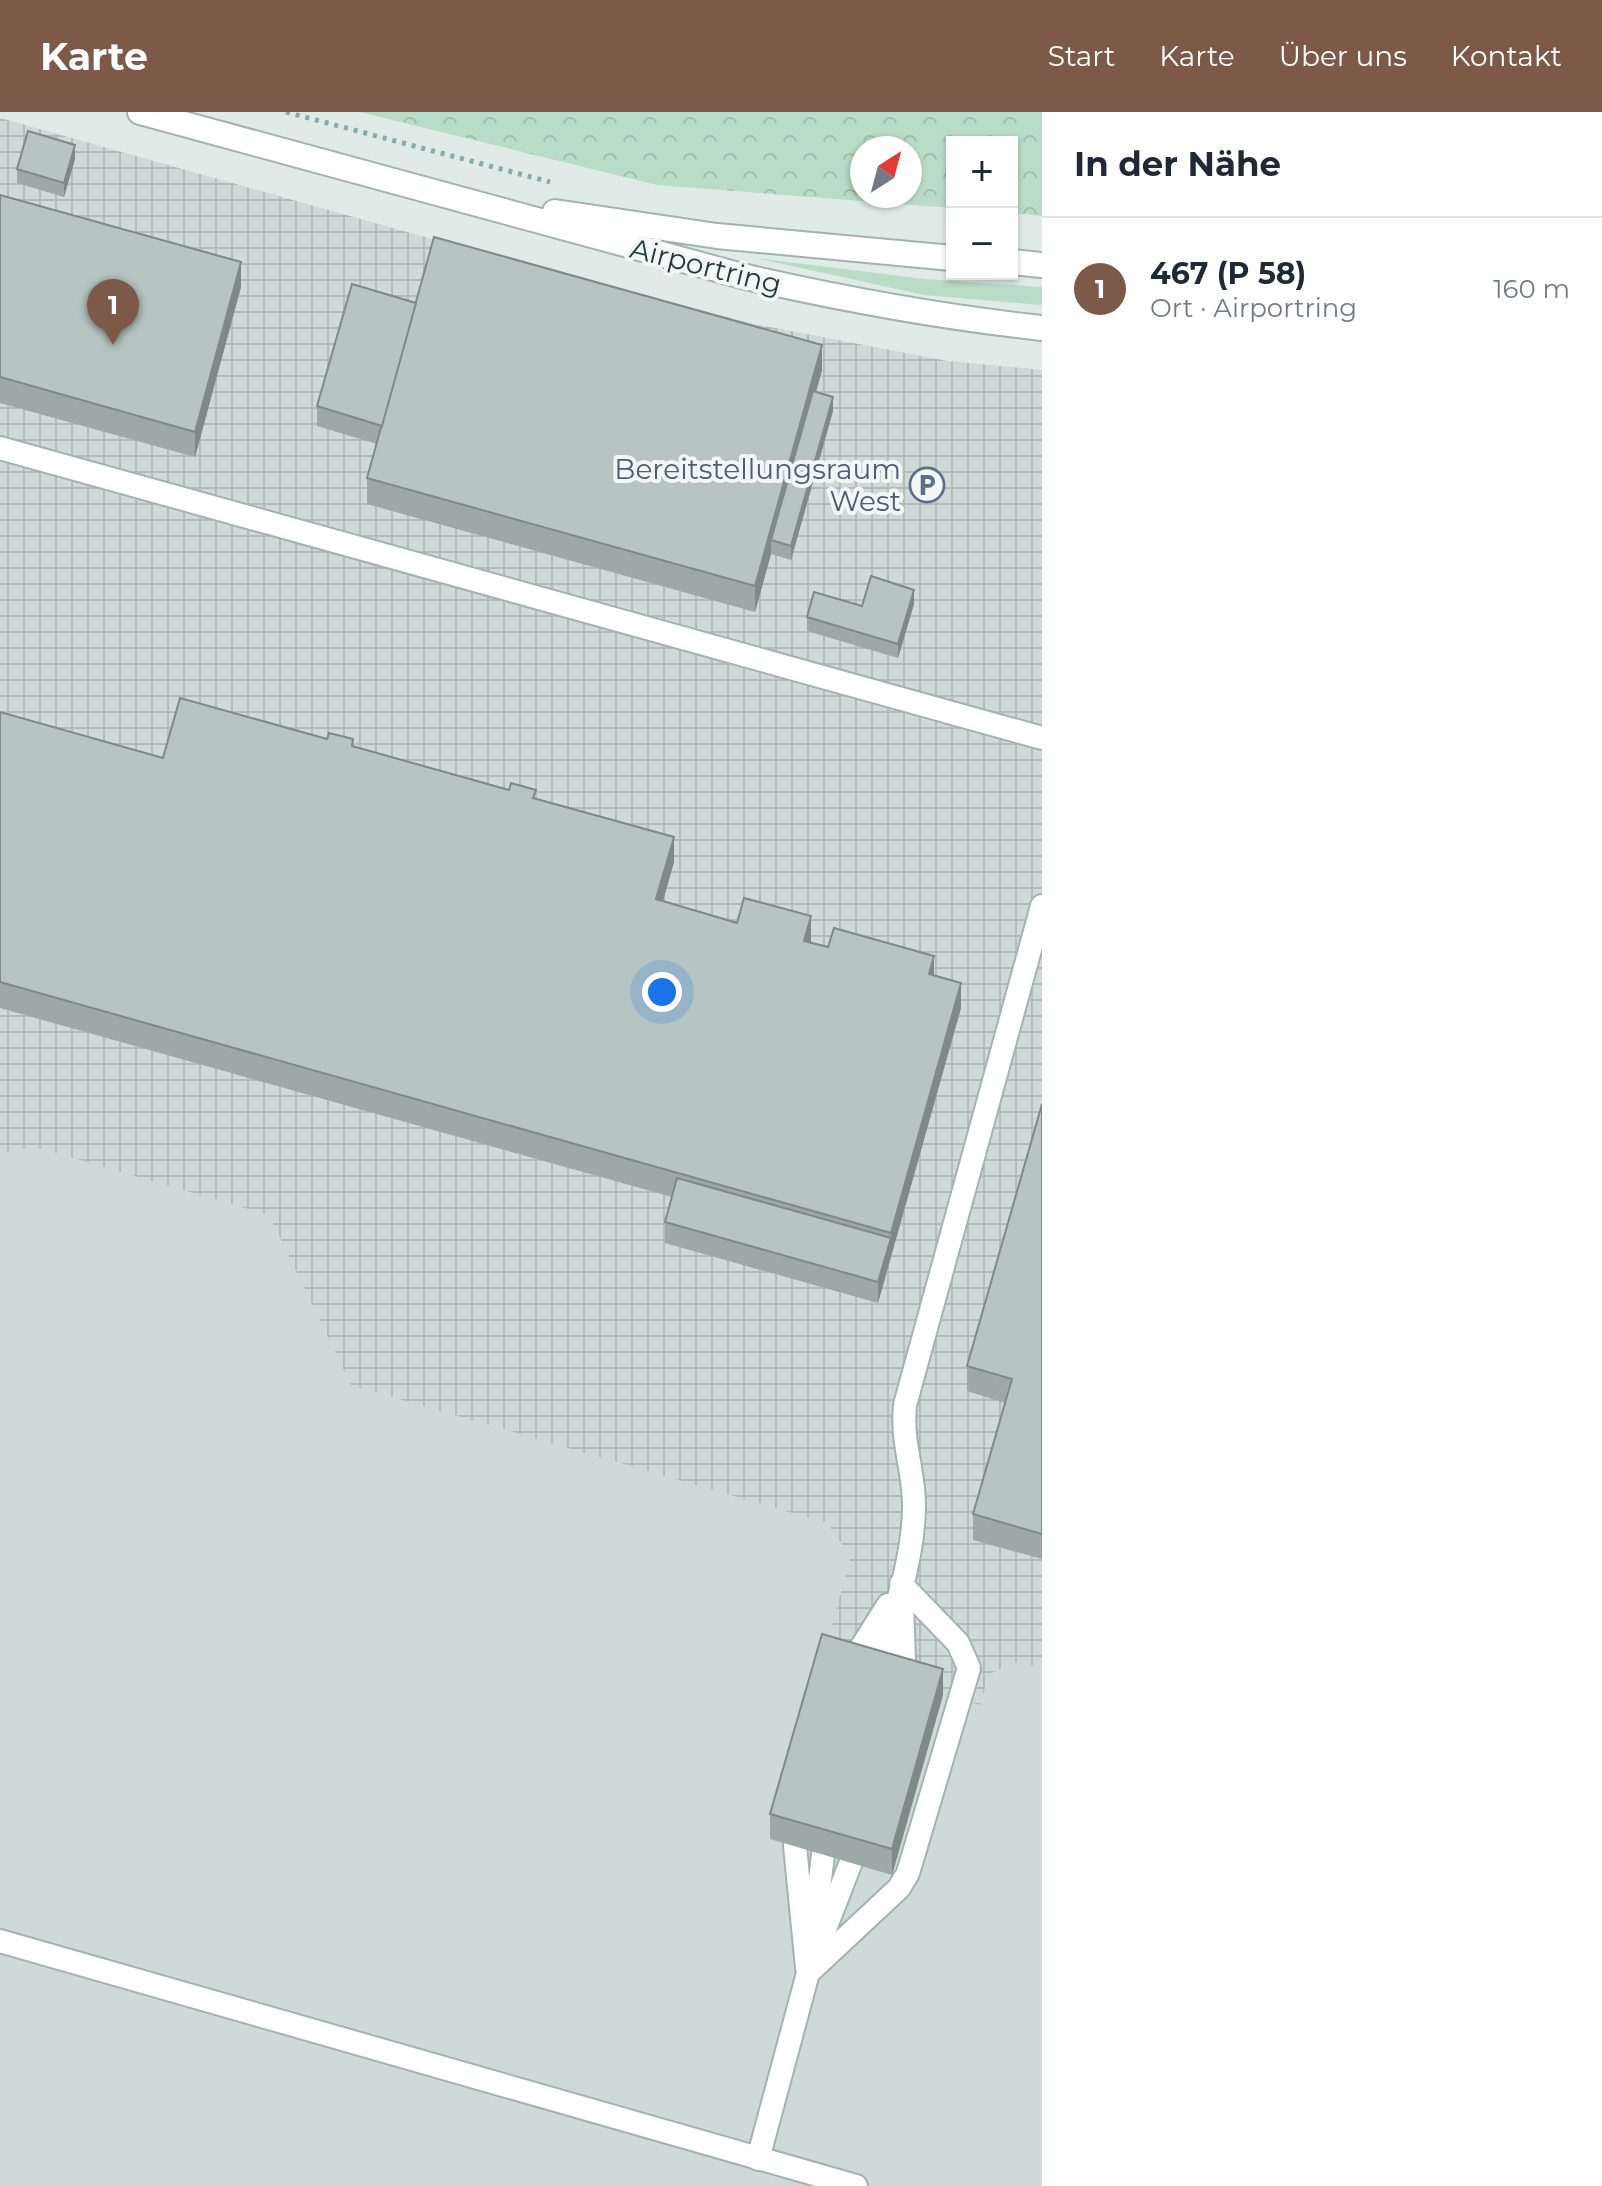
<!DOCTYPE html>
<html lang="de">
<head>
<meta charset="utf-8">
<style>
  body { margin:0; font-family:Montserrat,sans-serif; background:#f2f2f3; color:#1f2937 }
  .controls { position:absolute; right:24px; top:24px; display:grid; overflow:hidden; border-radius:0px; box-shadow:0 2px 6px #0004 }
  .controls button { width:72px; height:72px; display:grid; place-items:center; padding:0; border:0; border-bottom:2px solid #e0e1e3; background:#fff; color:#1f2937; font:40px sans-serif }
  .compass { position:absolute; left:850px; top:24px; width:72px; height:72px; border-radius:50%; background:#fff; box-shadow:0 2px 6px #0004; rotate:36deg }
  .you { position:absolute; left:662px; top:880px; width:28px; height:28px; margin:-20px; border:6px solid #fff; border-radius:50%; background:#1a73e8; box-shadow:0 0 0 12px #1a73e833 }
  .badge { display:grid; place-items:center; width:52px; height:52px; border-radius:50%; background:#7d5947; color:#fff; font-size:26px; font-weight:700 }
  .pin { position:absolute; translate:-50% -66px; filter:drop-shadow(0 2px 4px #0008) }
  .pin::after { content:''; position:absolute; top:42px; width:28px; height:24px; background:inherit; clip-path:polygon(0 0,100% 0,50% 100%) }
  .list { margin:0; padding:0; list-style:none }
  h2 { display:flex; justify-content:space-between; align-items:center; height:104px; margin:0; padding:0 32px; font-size:34px }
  h2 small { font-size:26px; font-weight:400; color:#747a83 }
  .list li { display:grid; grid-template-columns:52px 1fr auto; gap:24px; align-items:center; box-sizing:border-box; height:144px; padding:0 32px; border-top:2px solid #e0e1e3 }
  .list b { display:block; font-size:30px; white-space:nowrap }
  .list p { margin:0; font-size:26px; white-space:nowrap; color:#747a83 }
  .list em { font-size:26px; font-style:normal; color:#747a83 }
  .map { position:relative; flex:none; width:1042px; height:2074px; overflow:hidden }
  header { display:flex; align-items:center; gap:48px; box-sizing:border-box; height:112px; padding:0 40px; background:#7d5947; color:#fff }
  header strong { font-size:38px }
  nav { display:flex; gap:44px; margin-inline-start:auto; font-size:28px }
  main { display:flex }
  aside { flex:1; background:#fff }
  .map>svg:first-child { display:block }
  .built { fill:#cedad7 }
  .industrial { fill:url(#industrial-grid) }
  .green { fill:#b9dcc7 }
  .forest { fill:url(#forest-crowns); fill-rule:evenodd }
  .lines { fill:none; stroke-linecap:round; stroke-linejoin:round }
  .service-casing { stroke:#a3b3af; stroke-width:26 }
  .tertiary-casing { stroke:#a3b3af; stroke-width:28 }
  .path { stroke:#81aea6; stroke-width:5; stroke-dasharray:4 6; stroke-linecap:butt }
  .service { stroke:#fff; stroke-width:22 }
  .tertiary { stroke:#fff; stroke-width:24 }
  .wall { fill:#9da9a6 }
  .shaded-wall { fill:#7f8a87 }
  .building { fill:#b6c5c1; stroke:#7f8a87; stroke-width:2 }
  .labels { text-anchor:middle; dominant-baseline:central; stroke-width:8; stroke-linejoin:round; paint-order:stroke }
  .street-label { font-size:28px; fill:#213b37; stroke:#f0f7f5 }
  .service-label { font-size:28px; fill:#4e5e75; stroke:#f0f7f5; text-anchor:end }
</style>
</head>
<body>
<header>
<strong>Karte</strong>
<nav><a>Start</a><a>Karte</a><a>Über uns</a><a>Kontakt</a></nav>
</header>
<main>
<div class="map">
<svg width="1042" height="2074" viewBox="0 0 1042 2074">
  <defs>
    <pattern id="industrial-grid" width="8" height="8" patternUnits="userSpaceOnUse" patternTransform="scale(2)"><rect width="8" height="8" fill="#cedad7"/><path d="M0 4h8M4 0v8" fill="none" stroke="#b1bcb9"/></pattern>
    <pattern id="forest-crowns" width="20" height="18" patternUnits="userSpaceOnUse" patternTransform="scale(2)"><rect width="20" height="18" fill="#b9dcc7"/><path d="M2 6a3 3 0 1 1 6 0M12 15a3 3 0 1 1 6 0" fill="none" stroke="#9fbeac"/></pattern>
  </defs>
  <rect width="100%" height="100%" fill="#e0ebe7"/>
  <path class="built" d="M0 6 557 162 754 212 947 249 1042 258V2074H0Z"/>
  <path class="industrial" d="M0 6 557 162 754 212 947 249 1042 258V1556L1017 1550 989 1562 980 1593 822 1548 851 1445 827 1411 351 1273 269 1103 32 1034 0 1042Z"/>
  <path class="green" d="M755 146 924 167 1042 175V193L924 183Z"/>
  <path class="forest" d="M360 0H1042V104L1012 101V30H952V96L657 73ZM862 36H910V84H862Z"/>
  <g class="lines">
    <g class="service-casing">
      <g id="service">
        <path d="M0 336 1042 626"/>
        <path d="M902 1493 905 1572"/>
        <path d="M849 1555 888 1493"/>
        <path d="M876 1564C891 1509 913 1453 914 1396 915 1361 901 1332 905 1293L1042 794"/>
        <path d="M795 1734 807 1856"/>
        <path d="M813 1824 823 1743"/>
        <path d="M0 1829 856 2074"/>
        <path d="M808 1861 899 1776 908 1761 969 1556 958 1531 901 1472"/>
        <path d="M758 2047 808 1861 851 1750"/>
      </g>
    </g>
    <g class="tertiary-casing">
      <g id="tertiary">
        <path d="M140 0 742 164C842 187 941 205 1042 216"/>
        <path d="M555 100 717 124 952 146"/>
        <path d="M1012 150 1042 153"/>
      </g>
    </g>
    <path class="path" d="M286 0 550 70"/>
    <use href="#service" class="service"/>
    <use href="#tertiary" class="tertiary"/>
  </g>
  <g class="wall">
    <path d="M75 47 64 85 17 71V57Z"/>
    <path d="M0 83 241 175 195 345 0 291Z"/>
    <path d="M416 191 822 258 816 280 833 299 791 448 771 442 755 500 367 392V366L377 332 317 314V294Z"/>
    <path d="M914 492 898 546 807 519V505L862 494Z"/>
    <path d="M0 600 163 646 353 635 536 686 674 750 663 789 934 864 961 896 878 1191 665 1131V1110L672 1085 0 896Z"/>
    <path d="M1042 992V1447L973 1428V1402L1005 1291 967 1279V1254Z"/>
    <path d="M943 1583 892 1763 770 1727V1702Z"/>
  </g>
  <g class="shaded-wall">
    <path d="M75 33V47L64 85V71Z"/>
    <path d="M241 150V175L195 345V320Z"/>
    <path d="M822 233V258L775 429 771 428V442L755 500V474Z"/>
    <path d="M833 285V299L791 448V434Z"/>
    <path d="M914 478V492L898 546V532Z"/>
    <path d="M674 725V750L656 813V787Z"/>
    <path d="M811 804V830L804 854V829Z"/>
    <path d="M934 844V869L929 862Z"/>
    <path d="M961 871V896L878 1191V1170L891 1126V1121Z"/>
    <path d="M943 1557V1583L892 1763V1737Z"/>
  </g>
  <g class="building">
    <path d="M28 19 75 33 64 71 17 57Z"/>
    <path d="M0 83 241 150 195 320 0 265Z"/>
    <path d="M434 125 822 233 755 474 367 366Z"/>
    <path d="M352 172 416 191 382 314 317 294Z"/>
    <path d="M813 279 833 285 791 434 771 428Z"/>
    <path d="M871 464 914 478 898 532 807 505 814 480 862 494Z"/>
    <path d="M180 586 327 627 329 621 353 627 352 634 509 678 511 671 536 678 533 686 674 725 656 787 737 811 744 786 811 804 804 829 828 835 834 816 934 844 929 862 961 871 891 1121 0 870V600L163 646Z"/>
    <path d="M1042 992V1422L973 1402 1012 1267 967 1254Z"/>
    <path d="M677 1066 891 1126 878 1170 665 1110Z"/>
    <path d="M822 1522 943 1557 892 1737 770 1702Z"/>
  </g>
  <defs>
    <g id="parking-ring" transform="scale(1.8)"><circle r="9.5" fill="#f0f7f5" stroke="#5c6f8a" stroke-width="1.5"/><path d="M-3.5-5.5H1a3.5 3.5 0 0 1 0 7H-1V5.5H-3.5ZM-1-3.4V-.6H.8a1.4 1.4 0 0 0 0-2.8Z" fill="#5c6f8a"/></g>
  </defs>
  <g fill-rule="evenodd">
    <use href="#parking-ring" x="927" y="373"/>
  </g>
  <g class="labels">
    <g class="street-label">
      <text transform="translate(706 154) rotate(14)">Airportring</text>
    </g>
    <g class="service-label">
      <text x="901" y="357">Bereitstellungsraum<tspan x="901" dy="32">West</tspan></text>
    </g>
  </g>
</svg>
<div class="controls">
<button>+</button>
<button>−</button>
</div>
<svg class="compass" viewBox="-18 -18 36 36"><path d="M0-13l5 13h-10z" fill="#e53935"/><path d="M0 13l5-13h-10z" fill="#747a83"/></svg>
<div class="you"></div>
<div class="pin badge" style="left:113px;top:233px">1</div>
</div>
<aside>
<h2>In der Nähe<small></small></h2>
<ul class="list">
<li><span class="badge">1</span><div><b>467 (P 58)</b><p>Ort · Airportring</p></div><em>160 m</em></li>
</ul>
</aside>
</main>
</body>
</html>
